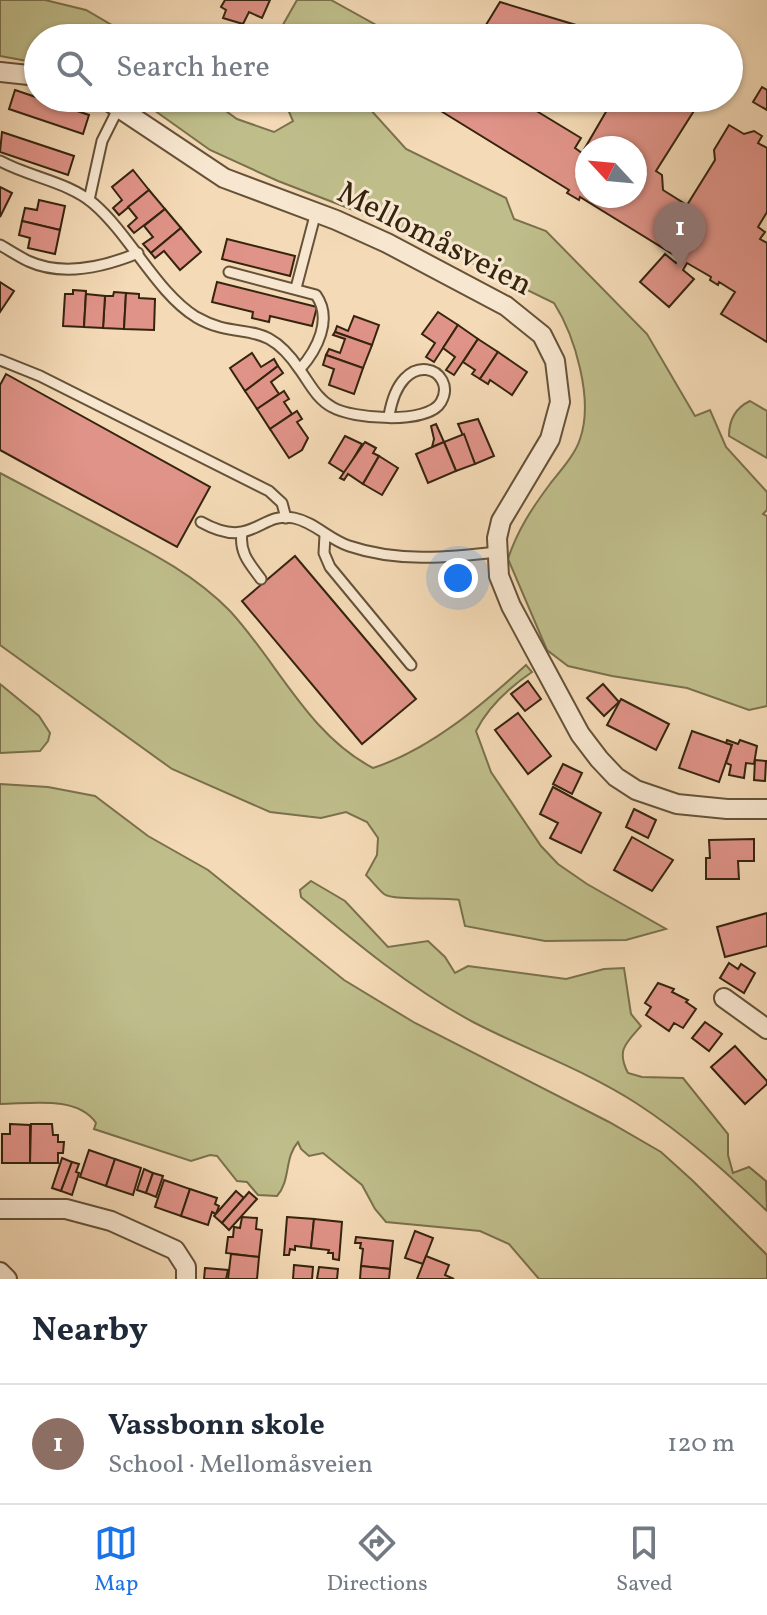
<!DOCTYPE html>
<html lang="en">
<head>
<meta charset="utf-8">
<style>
  body { margin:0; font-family:Vollkorn,serif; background:#f2f2f3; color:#1f2937 }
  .compass { position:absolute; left:575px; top:136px; width:72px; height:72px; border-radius:50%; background:#fff; box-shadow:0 2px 6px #0004; rotate:296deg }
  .you { position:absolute; left:458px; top:578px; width:28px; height:28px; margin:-20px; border:6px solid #fff; border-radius:50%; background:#1a73e8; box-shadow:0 0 0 12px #1a73e833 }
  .badge { display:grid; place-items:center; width:52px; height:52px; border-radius:50%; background:#1a73e8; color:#fff; font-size:26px; font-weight:700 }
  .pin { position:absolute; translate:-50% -66px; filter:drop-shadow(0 2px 4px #0008) }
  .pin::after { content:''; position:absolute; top:42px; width:28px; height:24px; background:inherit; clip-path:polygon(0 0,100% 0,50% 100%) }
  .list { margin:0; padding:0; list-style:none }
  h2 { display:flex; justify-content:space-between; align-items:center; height:104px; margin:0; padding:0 32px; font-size:34px }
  h2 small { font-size:26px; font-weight:400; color:#747a83 }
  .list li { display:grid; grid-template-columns:52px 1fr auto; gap:24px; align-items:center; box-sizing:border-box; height:120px; padding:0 32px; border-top:2px solid #e0e1e3 }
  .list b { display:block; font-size:30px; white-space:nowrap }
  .list p { margin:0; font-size:26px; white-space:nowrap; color:#747a83 }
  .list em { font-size:26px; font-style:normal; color:#747a83 }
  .icon { flex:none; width:44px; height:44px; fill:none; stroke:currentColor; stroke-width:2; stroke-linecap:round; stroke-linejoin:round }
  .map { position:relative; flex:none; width:767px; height:1279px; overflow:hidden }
  .search { position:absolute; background:#fff; box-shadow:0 2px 6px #0004; left:24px; right:24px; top:24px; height:88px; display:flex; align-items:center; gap:20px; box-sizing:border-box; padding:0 28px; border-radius:44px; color:#747a83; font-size:30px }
  .sheet { height:224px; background:#fff }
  nav { display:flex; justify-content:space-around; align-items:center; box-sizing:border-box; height:112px; border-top:2px solid #e0e1e3; background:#fff; font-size:22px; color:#747a83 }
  nav a { display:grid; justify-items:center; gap:4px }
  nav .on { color:#1a73e8 }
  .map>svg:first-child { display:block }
  .green { fill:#bfbe8b; stroke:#7a714c; stroke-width:2 }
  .building { fill:#e09388; stroke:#35240e; stroke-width:2; fill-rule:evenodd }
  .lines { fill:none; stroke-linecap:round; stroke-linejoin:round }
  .service-casing { stroke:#655238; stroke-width:13 }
  .minor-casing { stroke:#655238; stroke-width:22 }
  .service { stroke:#f8e7d0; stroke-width:9 }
  .minor { stroke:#f8e7d0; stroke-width:18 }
  .labels { text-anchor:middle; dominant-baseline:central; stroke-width:6; stroke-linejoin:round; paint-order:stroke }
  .street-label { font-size:32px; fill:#35240e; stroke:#f8e7d0 }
</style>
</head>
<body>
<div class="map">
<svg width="767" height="1279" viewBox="0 0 767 1279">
  <rect width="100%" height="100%" fill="#f4dab6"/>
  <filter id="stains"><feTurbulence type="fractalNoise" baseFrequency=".0025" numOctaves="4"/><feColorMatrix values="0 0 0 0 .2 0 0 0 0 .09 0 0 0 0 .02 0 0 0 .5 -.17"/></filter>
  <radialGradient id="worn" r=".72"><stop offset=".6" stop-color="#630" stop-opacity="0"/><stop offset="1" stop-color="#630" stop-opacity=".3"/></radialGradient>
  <g class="green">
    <path d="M0 0H45L86 10 134 38H38V63L0 56Z"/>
    <path d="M297 0H331L385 30 381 38H279L276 37Z"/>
    <path d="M137 98H208L237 119 274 132 293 121 283 98H360L406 149 506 198 514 219 546 231 647 334 695 416 710 410 726 447 767 492V510L763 514 767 516V706L749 710 687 688 612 676 568 666 547 650 508 559C517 531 532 508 550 484 560 471 575 455 580 439 594 400 575 336 554 303L400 228 278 181 210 150Z"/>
    <path d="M750 401 767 411V458L729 436C729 420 735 408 750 401Z"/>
    <path d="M0 473C36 492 72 511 108 530 152 553 195 575 230 611 278 663 308 734 373 768 431 749 482 705 526 665L532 672C510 687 488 707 476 731L491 772 541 846 558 864 587 884 666 929 626 940 545 941 465 926 459 900C442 897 393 901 384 894 378 889 372 881 366 875L377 855 378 838 367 822 346 812 321 818 270 812 172 769 0 645Z"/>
    <path d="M0 684 39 716 50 733 48 741 40 751 0 753Z"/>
    <path d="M0 784 48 787 95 796 148 836 208 870 344 980 415 1023 609 1122 661 1152 693 1181 767 1255V1279H539L509 1244 480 1231 386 1222 375 1209 362 1185 323 1153 309 1156 301 1149 298 1142C284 1158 291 1180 277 1196L258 1195 247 1182 237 1181 217 1156 210 1155 191 1161 94 1129 96 1123C77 1095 29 1104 0 1104Z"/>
    <path d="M311 881 345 901 388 947 428 941 445 957 455 973 468 966 566 979 604 969 624 968 631 1014 641 1026C626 1043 616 1050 628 1073L642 1077 683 1078 728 1134V1155L733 1173 749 1167 766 1181 767 1211C726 1172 684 1134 636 1103 585 1070 527 1050 473 1022 410 988 355 942 301 897L300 890Z"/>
  </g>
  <g class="building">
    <path d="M225 0H270L262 18 249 12 243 24 223 18 226 10 221 7Z"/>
    <path d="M500 2 576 25 571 38H478Z"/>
    <path d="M762 87 767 90V110L753 102Z"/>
    <path d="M15 90 89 115 83 134 9 109Z"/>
    <path d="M442 98H515L581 138 575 148 582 153 614 98H684L697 106 656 171 662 175 663 190 687 205 715 160 714 150 729 125 744 134 754 131 762 136 758 143 767 148V212L758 227 765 232 760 239 767 243V342L721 314 735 292 719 282 718 285 710 280 711 277 687 263 683 270 694 279 669 307 640 282 665 254 676 263 679 258 580 197 579 200 567 193 569 190 436 108ZM587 148H635V196H587Z"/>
    <path d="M2 132 74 156 68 175 0 152Z"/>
    <path d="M133 170 149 190 119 215 113 208 122 200 112 187Z"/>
    <path d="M0 187 12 193 0 217Z"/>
    <path d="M149 190 165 209 134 233 128 226 137 218 128 207Z"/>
    <path d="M39 200 65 206 60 230 22 221 25 208 37 210Z"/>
    <path d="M165 209 181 228 151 253 143 244 153 237 144 226Z"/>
    <path d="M22 221 60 230 55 254 28 248 30 238 19 235Z"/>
    <path d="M181 228 201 252 180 270 164 251 155 258 151 253Z"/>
    <path d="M227 239 295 256 290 276 222 259Z"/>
    <path d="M0 282 14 291 0 312Z"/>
    <path d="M217 282 317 307 312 326 270 316 269 322 252 318 253 312 212 302Z"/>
    <path d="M73 290 86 291 84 327 63 326 65 294H73Z"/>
    <path d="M114 292 126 293 124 329 103 328 105 296H113Z"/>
    <path d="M126 293 139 294V298L155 299 154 330 124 329Z"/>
    <path d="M86 294 105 296 103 328 84 327Z"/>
    <path d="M438 312 458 325 434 362 426 357 435 343 422 334Z"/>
    <path d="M354 316 379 325 372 345 335 332 337 326 348 331Z"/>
    <path d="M458 325 478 339 454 375 446 370 455 357 443 348Z"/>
    <path d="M335 332 372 345 363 368 326 355 329 349 340 353 345 339 333 335Z"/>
    <path d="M478 339 498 352 480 379 472 374 475 370 463 362Z"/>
    <path d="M498 352 527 372 512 395 490 380 488 384 480 379Z"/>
    <path d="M252 353 261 367 274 359 278 366 245 391 230 368Z"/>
    <path d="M326 355 363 368 354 394 329 385 334 369 323 365Z"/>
    <path d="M278 366 283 373 271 382 279 394 257 409 245 391Z"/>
    <path d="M6 374 210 487 177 547 0 450V385Z"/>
    <path d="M284 391 289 399 284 402 292 414 270 429 257 409Z"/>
    <path d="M297 411 302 419 297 422 308 438 302 450 289 458 270 429Z"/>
    <path d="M478 419 494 456 475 464 458 424Z"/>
    <path d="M436 424 444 442 432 447 434 439 431 426Z"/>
    <path d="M464 434 475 464 456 471 444 442Z"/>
    <path d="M345 436 362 444 345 473 329 463Z"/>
    <path d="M365 442 376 448 373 453 379 456 363 484 348 474 344 480 340 478Z"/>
    <path d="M444 442 456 471 428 483 416 454Z"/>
    <path d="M379 456 398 468 382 495 363 484Z"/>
    <path d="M295 556 416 699 362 744 242 601Z"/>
    <path d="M528 681 541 699 525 711 511 694Z"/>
    <path d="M603 684 619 702 604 716 587 698Z"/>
    <path d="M621 699 669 724 656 750 607 725Z"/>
    <path d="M518 713 551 756 528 774 495 730Z"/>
    <path d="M692 731 732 745 719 782 679 768Z"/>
    <path d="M727 740 738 744 740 740 757 746 754 764 746 763 744 778 729 775 731 765 726 763 732 745 726 743Z"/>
    <path d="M755 760 766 761 765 781 754 780Z"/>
    <path d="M563 764 582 773 572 794 553 784Z"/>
    <path d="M553 787 601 813 581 853 550 838 558 823 540 814Z"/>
    <path d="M634 809 656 820 648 838 626 827Z"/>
    <path d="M632 837 673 860 652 891 614 870Z"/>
    <path d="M754 839V861H738L739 879H706V858H710L709 840Z"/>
    <path d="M767 913V946L725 957 717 927Z"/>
    <path d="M729 963 738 969 741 964 755 973 744 993 720 978Z"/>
    <path d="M658 983 674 989 672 992 688 1000 686 1002 696 1009 683 1028 674 1023 669 1031 646 1015 651 1007 645 1003Z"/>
    <path d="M705 1022 722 1034 709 1051 692 1038Z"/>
    <path d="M735 1046 767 1081V1084L745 1104 711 1067Z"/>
    <path d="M10 1124 30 1125V1163H2V1134H10Z"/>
    <path d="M52 1124 53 1135H58V1142H64L63 1153H58V1163H30L31 1124Z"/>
    <path d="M89 1150 115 1159 106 1186 80 1177Z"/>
    <path d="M62 1158 72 1162 61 1191 52 1188Z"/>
    <path d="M115 1159 141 1168 133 1195 106 1186Z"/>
    <path d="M72 1162 79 1164 76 1172 79 1173 72 1195 61 1191Z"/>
    <path d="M144 1169 153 1173 146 1193 137 1190Z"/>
    <path d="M153 1173 163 1176 156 1197 146 1193Z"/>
    <path d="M164 1180 190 1189 181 1216 155 1207Z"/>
    <path d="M190 1189 217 1198 215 1204 219 1206 216 1214 212 1212 208 1225 181 1216Z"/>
    <path d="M236 1191 244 1198 222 1223 214 1216Z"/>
    <path d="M249 1192 257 1199 229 1230 222 1223Z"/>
    <path d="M242 1217 257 1218 256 1229 262 1230 259 1257 226 1253 228 1237H233L234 1227 240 1228Z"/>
    <path d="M287 1217 314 1219 311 1248 295 1246V1250L290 1249 289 1255H284Z"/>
    <path d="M314 1219 342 1222 339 1260 333 1259V1253H328L329 1250 311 1248Z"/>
    <path d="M415 1231 433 1238 423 1264 405 1258Z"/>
    <path d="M356 1237 393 1241 390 1269 361 1266 363 1249 360 1248 361 1243H355Z"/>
    <path d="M231 1254 259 1257 257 1279H228Z"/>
    <path d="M426 1256 449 1265 445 1275 454 1279H417Z"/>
    <path d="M294 1265 313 1267 312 1279H293Z"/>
    <path d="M361 1266 390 1269 389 1279H360Z"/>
    <path d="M319 1267 338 1269 337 1279H317Z"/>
    <path d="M205 1268 228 1270 226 1279H204Z"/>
  </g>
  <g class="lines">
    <g class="service-casing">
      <g id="service">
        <path d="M0 161C29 177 69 182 94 204 130 235 157 293 196 317 241 343 263 315 300 370 310 384 317 399 332 407 352 419 428 425 441 402 459 370 401 343 389 416"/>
        <path d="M89 200 102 141 119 107"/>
        <path d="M0 245C9 250 18 256 28 261 63 277 104 267 138 253"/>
        <path d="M229 272 316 295C333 319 317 350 300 369"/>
        <path d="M296 288 316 212"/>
        <path d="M0 360 40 376 269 491 282 503 286 518"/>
        <path d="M201 522C253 551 259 511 294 518 314 522 330 540 349 546 396 562 447 558 496 552"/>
        <path d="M242 533C239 553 250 564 261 579"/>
        <path d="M325 535 324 553 330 567 411 665"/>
      </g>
    </g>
    <g class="minor-casing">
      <g id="minor">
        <path d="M0 72 38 76"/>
        <path d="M104 98 224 178 336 220 387 243 506 306 542 335 555 361 560 402 550 439 501 521 497 538 499 576 511 606 580 734 599 759 616 777 636 790 677 804 727 809H767"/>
        <path d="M724 998 767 1029"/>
        <path d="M0 1209H66L111 1221 175 1250 186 1267V1279"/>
        <path d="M0 1272 7 1279"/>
      </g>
    </g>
    <use href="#service" class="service"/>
    <use href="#minor" class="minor"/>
  </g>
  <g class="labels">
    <g class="street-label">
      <text transform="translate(434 240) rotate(27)">Mellomåsveien</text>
    </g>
  </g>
  <rect width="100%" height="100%" filter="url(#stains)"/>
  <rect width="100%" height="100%" fill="url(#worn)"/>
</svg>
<svg class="compass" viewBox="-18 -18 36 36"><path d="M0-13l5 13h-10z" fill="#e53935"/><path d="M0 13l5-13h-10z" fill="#747a83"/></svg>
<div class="you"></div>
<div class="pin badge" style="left:680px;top:268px;background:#8d6e63">1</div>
<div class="search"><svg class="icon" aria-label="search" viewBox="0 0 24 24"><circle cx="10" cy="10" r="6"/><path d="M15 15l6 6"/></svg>Search here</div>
</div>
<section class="sheet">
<h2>Nearby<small></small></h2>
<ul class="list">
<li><span class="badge" style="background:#8d6e63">1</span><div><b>Vassbonn skole</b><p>School · Mellomåsveien</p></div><em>120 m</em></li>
</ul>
</section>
<nav>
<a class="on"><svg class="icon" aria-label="map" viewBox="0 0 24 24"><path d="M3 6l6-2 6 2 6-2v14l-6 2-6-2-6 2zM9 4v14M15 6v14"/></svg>Map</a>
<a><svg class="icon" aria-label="directions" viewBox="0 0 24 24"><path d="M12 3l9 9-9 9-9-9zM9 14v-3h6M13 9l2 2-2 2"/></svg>Directions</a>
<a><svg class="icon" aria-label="saved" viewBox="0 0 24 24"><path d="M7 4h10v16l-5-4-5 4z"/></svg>Saved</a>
</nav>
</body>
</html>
